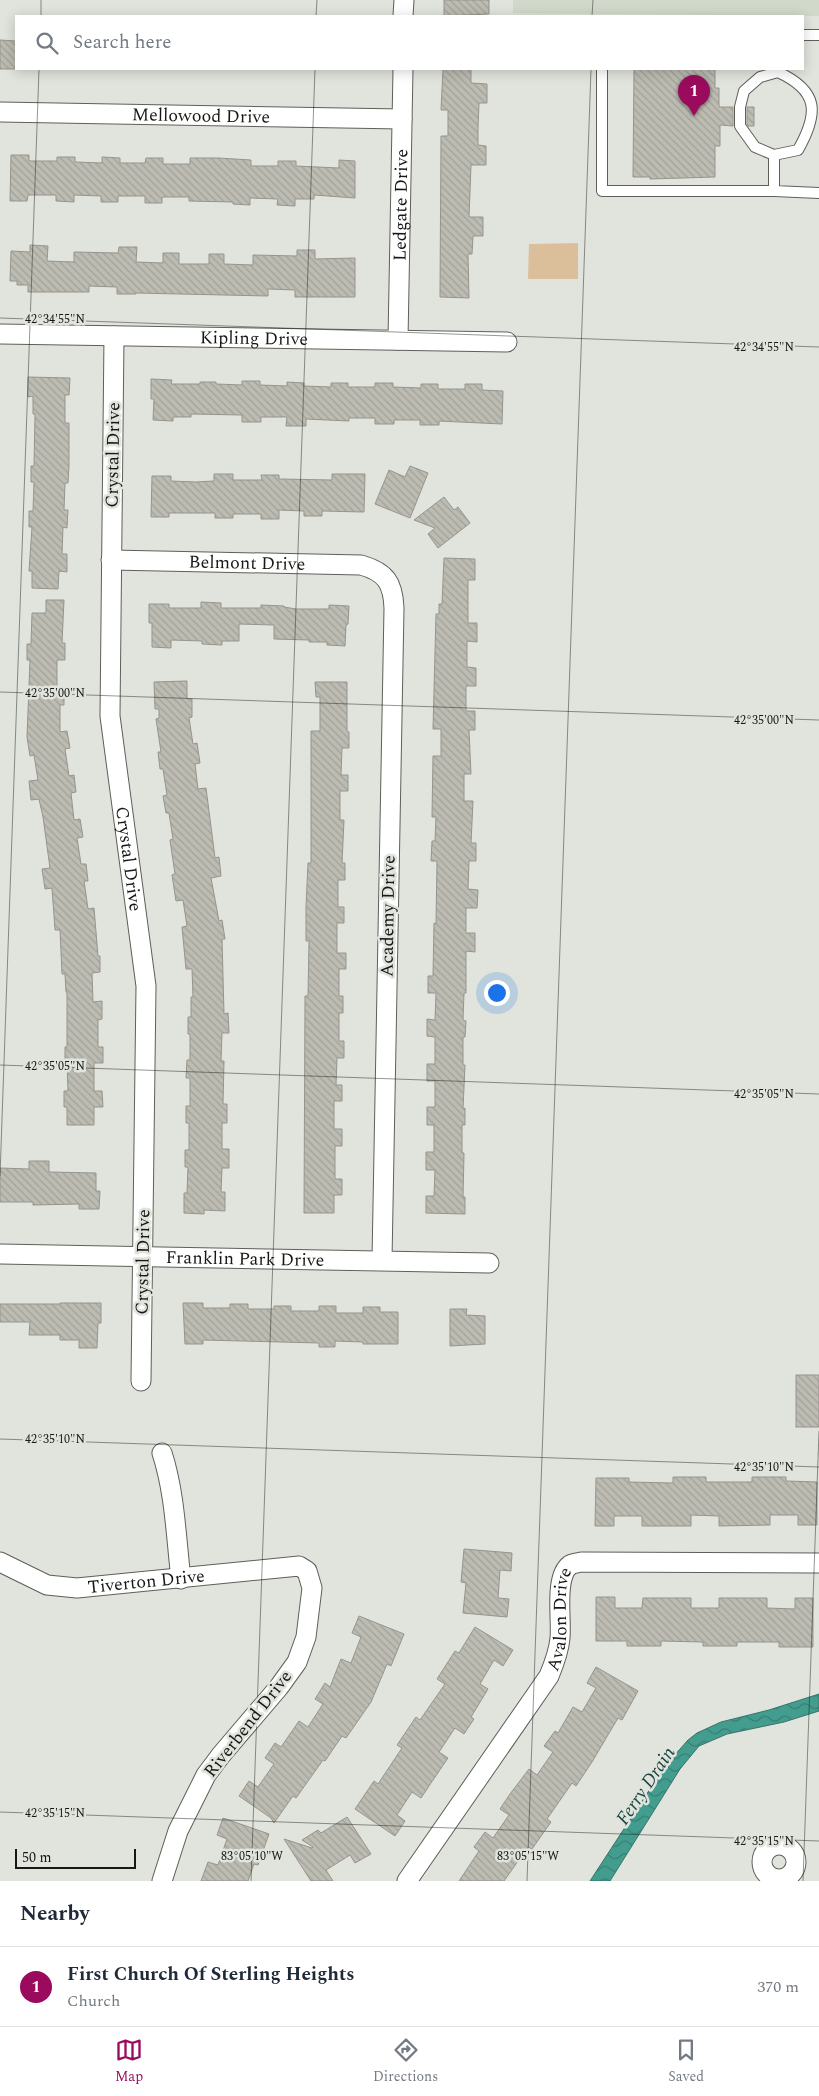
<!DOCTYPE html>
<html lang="en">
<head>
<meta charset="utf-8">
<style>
  body { margin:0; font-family:Spectral,serif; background:#f2f2f3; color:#1f2937 }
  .scale { position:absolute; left:15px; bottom:12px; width:121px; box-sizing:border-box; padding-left:5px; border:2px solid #171815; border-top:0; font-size:14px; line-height:18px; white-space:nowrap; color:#171815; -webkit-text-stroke:4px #e0e4dc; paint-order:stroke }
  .you { position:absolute; left:496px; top:992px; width:18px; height:18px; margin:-12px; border:4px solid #fff; border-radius:50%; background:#1a73e8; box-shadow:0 0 0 8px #1a73e833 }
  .badge { display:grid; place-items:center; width:32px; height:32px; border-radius:50%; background:#9a0b5d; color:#fff; font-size:16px; font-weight:700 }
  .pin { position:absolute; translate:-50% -41px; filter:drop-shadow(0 1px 2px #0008) }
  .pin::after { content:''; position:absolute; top:26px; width:18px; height:15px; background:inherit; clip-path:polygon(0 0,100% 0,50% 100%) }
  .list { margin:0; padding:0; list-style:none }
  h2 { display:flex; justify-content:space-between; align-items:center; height:65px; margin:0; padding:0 20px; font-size:21px }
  h2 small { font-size:16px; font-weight:400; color:#747a83 }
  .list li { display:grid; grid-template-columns:32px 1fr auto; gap:15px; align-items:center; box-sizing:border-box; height:80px; padding:0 20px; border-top:1px solid #e0e1e3 }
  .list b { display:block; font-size:19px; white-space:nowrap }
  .list p { margin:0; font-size:16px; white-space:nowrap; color:#747a83 }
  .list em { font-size:16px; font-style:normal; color:#747a83 }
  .icon { flex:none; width:28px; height:28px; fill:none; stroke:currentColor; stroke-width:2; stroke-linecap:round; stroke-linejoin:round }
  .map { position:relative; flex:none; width:819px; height:1881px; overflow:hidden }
  .search { position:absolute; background:#fff; box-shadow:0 2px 12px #0003; left:15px; right:15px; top:15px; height:55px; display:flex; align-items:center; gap:12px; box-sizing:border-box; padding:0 18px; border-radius:0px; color:#747a83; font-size:19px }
  .sheet { height:145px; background:#fff }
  nav { display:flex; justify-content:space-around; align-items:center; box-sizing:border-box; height:70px; border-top:1px solid #e0e1e3; background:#fff; font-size:14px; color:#747a83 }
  nav a { display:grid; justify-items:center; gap:2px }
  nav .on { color:#9a0b5d }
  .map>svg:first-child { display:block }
  .built { fill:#d1d9ca }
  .park { fill:#dbbf9a }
  .water { fill:url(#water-waves); stroke:#36756a }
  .building { fill:url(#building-back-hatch); stroke:#96958d }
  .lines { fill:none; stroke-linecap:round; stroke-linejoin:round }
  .service-casing { stroke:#5c6059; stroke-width:12 }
  .minor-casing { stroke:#5c6059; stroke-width:21 }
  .service { stroke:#fff; stroke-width:10 }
  .minor { stroke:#fff; stroke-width:19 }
  .ticks { fill:none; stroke:#171815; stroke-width:1; stroke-opacity:0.45 }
  .labels { text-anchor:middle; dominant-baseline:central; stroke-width:5; stroke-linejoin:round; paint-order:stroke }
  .street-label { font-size:18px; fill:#171815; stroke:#e0e4dc }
  .water-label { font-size:19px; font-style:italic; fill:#1e4640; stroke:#e0e4dc }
  .ticks-label { font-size:12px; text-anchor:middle; fill:#171815; stroke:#e0e4dc; stroke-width:5; stroke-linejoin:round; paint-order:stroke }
</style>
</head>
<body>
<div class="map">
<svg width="819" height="1881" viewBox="0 0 819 1881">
  <defs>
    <pattern id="water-waves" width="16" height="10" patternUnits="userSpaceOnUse" patternTransform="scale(1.25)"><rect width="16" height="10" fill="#439d8f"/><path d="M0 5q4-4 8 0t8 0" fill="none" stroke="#377f74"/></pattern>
    <pattern id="building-back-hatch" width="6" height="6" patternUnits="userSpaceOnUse" patternTransform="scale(1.25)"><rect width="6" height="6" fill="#bdbcb3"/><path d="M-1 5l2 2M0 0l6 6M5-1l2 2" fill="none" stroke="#a2a199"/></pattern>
  </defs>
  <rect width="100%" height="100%" fill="#e0e4dc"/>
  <path class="built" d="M513 0H819V16L513 13Z"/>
  <path class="park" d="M578 243V279H528L529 244Z"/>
  <path class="water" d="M819 1694V1711L784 1722 727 1734 699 1746 680 1769 610 1881H590L665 1766 688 1740 697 1733 721 1722 769 1710Z"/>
  <g class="building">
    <path d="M444 0H489V14L444 16Z"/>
    <path d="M0 40 16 41V69H0Z"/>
    <path d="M443 69H471V83L487 84V103H479L478 128V145L486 146V165H471L469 217H483V236H473L472 254H468L469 298 440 297 441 136H448V110H441Z"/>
    <path d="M634 69H715V88H719V107H733V126L720 125V146H715V177L650 179V177H633Z"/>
    <path d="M747 107H754V126H748L747 124Z"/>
    <path d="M11 155H29V161H57V157H75V162L102 163V157L120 158V163H145L146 158H163V164H190V158H218L251 160V166H278V161H296V166L339 168V160L355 161V198L314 195V199H295V206L277 205 278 199 250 198V205L233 204V202L189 201V197H162V203H145V196H118V202H101V196L74 195V202L56 201V195H28L27 201H10Z"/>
    <path d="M30 245 48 246 47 261 74 262V252L118 253 119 247H137L136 262 163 263V253H179V264H209V254H224V264L253 265V255L297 256V250H315V259L355 258V297H295V290L268 289V296L136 293V294H117V287L89 286V292H28V285H17V281H10L11 251 30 252Z"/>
    <path d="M28 377 70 378 69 395H65V423H69V465L68 483H65L64 510H68L67 528 63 527 62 554H67V572L59 571 58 589 32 588V571H29L32 527H29V511H33L34 482H31V466H34L35 414H33V396L28 397Z"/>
    <path d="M151 379 172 380 171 384H200V382H216V384L242 385V381H260V385L287 386V382L304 383V386L331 387V383H348V387H375V383H393V387L421 388V384H438V389H465V384H482V390L503 391 502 424 439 421V425H420V420H394V424H375V418H349V421L306 419V426H286L287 417H261V422H242V415L191 414V417H173V421L153 420 154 399H151Z"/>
    <path d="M410 466 428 473 410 518 375 504 389 470 405 477Z"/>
    <path d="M214 474H233V480H262L261 475H279V479L332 480V474H365L364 512 322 511V516H304V511L279 510V519H261V514H233V518H215V513H169V517H151L152 476H171V481L196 482 214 481Z"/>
    <path d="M444 497 454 510 458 507 470 523 438 548 428 534 435 528 414 520Z"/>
    <path d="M444 558 475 559V580H468V623H477V642L467 641V667L476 668V686H466V711H475V730H469L471 774H464V801H473L471 843H476V861H469L468 889 478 890 477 908H466V933H475V952L466 951V993H464L463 1020 466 1021 465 1037H463V1065H465L463 1109 465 1108V1125H462V1153H464L463 1197H465V1214L426 1213V1196H434L435 1170H426V1152H434V1125H427V1107H435V1081H427V1064H435V1037L427 1036V1019L435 1020 436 993H428V976H433L434 923 436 924 437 861H431L432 841H435L436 817H432L433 756H441V729H433L436 614H439V604H442Z"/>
    <path d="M46 600H64L62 643H65V660H57V687L64 688V705H60V732L67 731 70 748 65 749 69 776 74 775 76 792 71 793 74 820 80 819 83 837 77 838 81 864H86L88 881H84L88 909 94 908 98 956H100V972L92 973 93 1002 102 1001V1019L98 1020V1047H103V1063H94V1091H102L103 1107H94V1125H67V1107H64V1091H68L67 1063H65V1047H67V992H66L65 974H62L60 930H55L52 888 45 889 42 869 50 868 43 817 39 799 31 800 29 781 38 780 34 755 30 756 27 737 30 660H27V644H31L32 613H46Z"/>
    <path d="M201 602 221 603V608H261V605L284 606V607L296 609H329V605L349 606 348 624 346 625 345 646 327 645V642H309V640L274 639V625L239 624V641H222V645L202 644V641L171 640V648L152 647V623H149V604H169V608H201Z"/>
    <path d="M187 681V699H192V717L189 718 193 744 197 743 200 763 195 764 198 789 206 788 215 858 219 857 221 876 211 878 219 921 222 920 225 939H222L224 1014 228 1013 229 1033H222L221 1061H224L223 1104H227V1123H222V1149H229V1168H222L221 1192H225V1211L204 1210V1214L184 1213V1193H187L188 1167H185V1150H189V1123H186V1106H190V1078H186L187 1060H190V1034H188V1017H191V997H193L192 969H186L182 927 187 926 183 900 176 901 172 875 175 874 170 840 173 839 169 813H166L163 796 167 795 163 769H160L158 752H161L156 719 159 718V709H155L154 682Z"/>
    <path d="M315 682H347V731L349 732V748H342L341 775H348V791H340V820H344L342 863H345V880H338V907H344V923H337V953H346V969H339V996H343V1013H339V1041H344V1058H337L336 1085H342V1101H334V1129H342V1146H335V1179H342V1195H334V1213H304L305 996H308L309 941H306V907L308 863H311V731H320V697H316Z"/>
    <path d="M29 1161H49V1172L96 1173V1191H100L99 1209H79V1204L33 1205V1202H0V1168L29 1169Z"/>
    <path d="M60 1303H101V1323H98L97 1348H79V1340H60V1335H29L30 1322H0V1304H60Z"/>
    <path d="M183 1303H203V1308H230V1304H248V1309H274V1306H291V1311H319V1306H336V1313H363V1307H380V1312H398V1344H363V1342L335 1341V1347H319V1343L203 1340V1344H185Z"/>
    <path d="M450 1309H467L466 1315 485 1316V1344L450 1346Z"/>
    <rect x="796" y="1375" width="23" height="52"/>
    <path d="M673 1477H706V1482H752V1477H786V1481L817 1482V1525H798V1515H770V1525L719 1526V1516L691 1515V1526H642V1516H614V1526H595L596 1478H629V1482L673 1483Z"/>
    <path d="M464 1549 512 1553 511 1571 500 1570 498 1598 509 1599 507 1617 463 1613 466 1583 461 1582Z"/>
    <path d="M596 1597H615V1608H642L643 1598H691V1608H719V1598H767V1608L795 1609V1598H813V1647H779V1642H737V1646H703V1642L661 1641V1646H627V1641H596Z"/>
    <path d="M359 1616 404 1634 391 1666 387 1664 371 1702 346 1738 342 1736 325 1761 323 1760 296 1798 293 1796 274 1823 271 1818 239 1796 249 1781 258 1787 274 1764 265 1758 275 1743 281 1747 299 1721 308 1727 323 1704 315 1699 325 1683 330 1687 341 1659 351 1663 361 1637 352 1633Z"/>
    <path d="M475 1627 513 1650 503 1666 494 1660 480 1684 488 1689 471 1717 474 1719 464 1734 455 1728 439 1752 448 1758 431 1783 421 1798 412 1792 397 1815 405 1821 395 1836 355 1809 374 1781 378 1784 402 1748 397 1745 416 1717 420 1720 445 1684 437 1679 455 1651 459 1653Z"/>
    <path d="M596 1667 638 1691 622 1720 618 1718 592 1762 576 1786 572 1783 547 1819 551 1822 532 1849 528 1847 504 1881H459L479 1851 474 1847 485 1832 493 1838 509 1815 500 1809 510 1794 529 1769 537 1775 553 1752 544 1746 555 1731 558 1733 573 1707 582 1712 596 1688 587 1683Z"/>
    <path d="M347 1817 371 1854 355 1863 350 1855 326 1870 333 1881H311L284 1839 312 1848 313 1847 302 1840 318 1830 321 1833Z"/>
    <path d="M223 1818 269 1834 258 1865 254 1864 248 1881H201L208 1862 218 1865 227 1839 217 1835Z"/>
  </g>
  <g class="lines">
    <g class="service-casing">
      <g id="service">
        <path d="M803 35H819"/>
        <path d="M602 69V191H774"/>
        <path d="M778 72C819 91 819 113 798 150L774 155 755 147 740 126V107L744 91 760 77Z"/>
        <path d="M774 155V191L819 193"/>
      </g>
    </g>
    <g class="minor-casing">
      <g id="minor">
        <path d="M403 16 404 0"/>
        <path id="s1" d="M0 112 402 119"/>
        <path id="s2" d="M0 334 507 342"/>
        <path id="s3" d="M114 336 110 716 146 986 141 1381"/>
        <path id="s4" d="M398 340 403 69"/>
        <path id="s5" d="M111 560 361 565C386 572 393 583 394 608L382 1260"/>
        <path id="s6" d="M0 1254 489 1263"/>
        <path d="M162 1453C175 1493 176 1537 181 1579"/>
        <path id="s7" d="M0 1562 47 1585 77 1588 299 1566 307 1571 312 1588 306 1637 297 1662 279 1687 221 1755 206 1775 178 1831 162 1881"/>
        <circle cx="779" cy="1862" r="17"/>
        <path id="s8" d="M407 1881 549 1676C554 1664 559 1651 560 1638 562 1620 554 1577 570 1565 573 1563 578 1563 581 1562L819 1563"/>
      </g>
    </g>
    <use href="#service" class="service"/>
    <use href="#minor" class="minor"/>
  </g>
  <path class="ticks" d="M41 16V0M316 16 317 0M592 16 593 0M0 318 819 347M0 692 819 720M0 1065 819 1094M0 1176 39 69M0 1439 819 1467M0 1812 819 1841M251 1881 315 69M527 1881 591 69M803 1881 819 1431"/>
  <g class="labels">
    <g class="street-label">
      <text stroke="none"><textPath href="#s1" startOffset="201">Mellowood Drive</textPath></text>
      <text stroke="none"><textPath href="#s4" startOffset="135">Ledgate Drive</textPath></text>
      <text stroke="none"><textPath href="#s2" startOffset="254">Kipling Drive</textPath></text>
      <text transform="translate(113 455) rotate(-89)">Crystal Drive</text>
      <text stroke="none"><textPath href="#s5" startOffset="136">Belmont Drive</textPath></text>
      <text stroke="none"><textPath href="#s3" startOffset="524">Crystal Drive</textPath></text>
      <text transform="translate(388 916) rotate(-89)">Academy Drive</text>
      <text stroke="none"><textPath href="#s6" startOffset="245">Franklin Park Drive</textPath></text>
      <text transform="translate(143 1262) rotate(-89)">Crystal Drive</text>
      <text stroke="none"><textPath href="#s7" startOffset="152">Tiverton Drive</textPath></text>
      <text stroke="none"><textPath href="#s8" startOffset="308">Avalon Drive</textPath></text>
      <text transform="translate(248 1724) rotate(-52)">Riverbend Drive</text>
    </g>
    <g class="water-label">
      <text transform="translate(646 1786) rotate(-56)">Ferry Drain</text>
    </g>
  </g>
  <g class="ticks-label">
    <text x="55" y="323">42°34'55"N</text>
    <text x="764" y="351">42°34'55"N</text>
    <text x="55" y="697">42°35'00"N</text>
    <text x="764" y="724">42°35'00"N</text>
    <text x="55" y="1070">42°35'05"N</text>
    <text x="764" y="1098">42°35'05"N</text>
    <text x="55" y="1443">42°35'10"N</text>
    <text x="764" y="1471">42°35'10"N</text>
    <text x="55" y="1817">42°35'15"N</text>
    <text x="764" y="1845">42°35'15"N</text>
    <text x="252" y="1860">83°05'10"W</text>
    <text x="528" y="1860">83°05'15"W</text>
  </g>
</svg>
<div class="scale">50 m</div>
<div class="you"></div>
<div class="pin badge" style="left:694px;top:116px">1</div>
<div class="search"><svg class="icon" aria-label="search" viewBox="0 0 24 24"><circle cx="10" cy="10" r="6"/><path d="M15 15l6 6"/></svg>Search here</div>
</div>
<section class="sheet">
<h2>Nearby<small></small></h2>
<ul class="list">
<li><span class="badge">1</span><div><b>First Church Of Sterling Heights</b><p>Church</p></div><em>370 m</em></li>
</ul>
</section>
<nav>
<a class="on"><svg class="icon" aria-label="map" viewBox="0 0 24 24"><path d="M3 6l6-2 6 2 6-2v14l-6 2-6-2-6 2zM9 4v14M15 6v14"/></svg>Map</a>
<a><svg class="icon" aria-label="directions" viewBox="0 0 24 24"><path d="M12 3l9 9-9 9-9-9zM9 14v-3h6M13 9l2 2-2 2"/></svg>Directions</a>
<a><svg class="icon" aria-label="saved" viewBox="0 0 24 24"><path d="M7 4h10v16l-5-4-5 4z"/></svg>Saved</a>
</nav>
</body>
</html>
